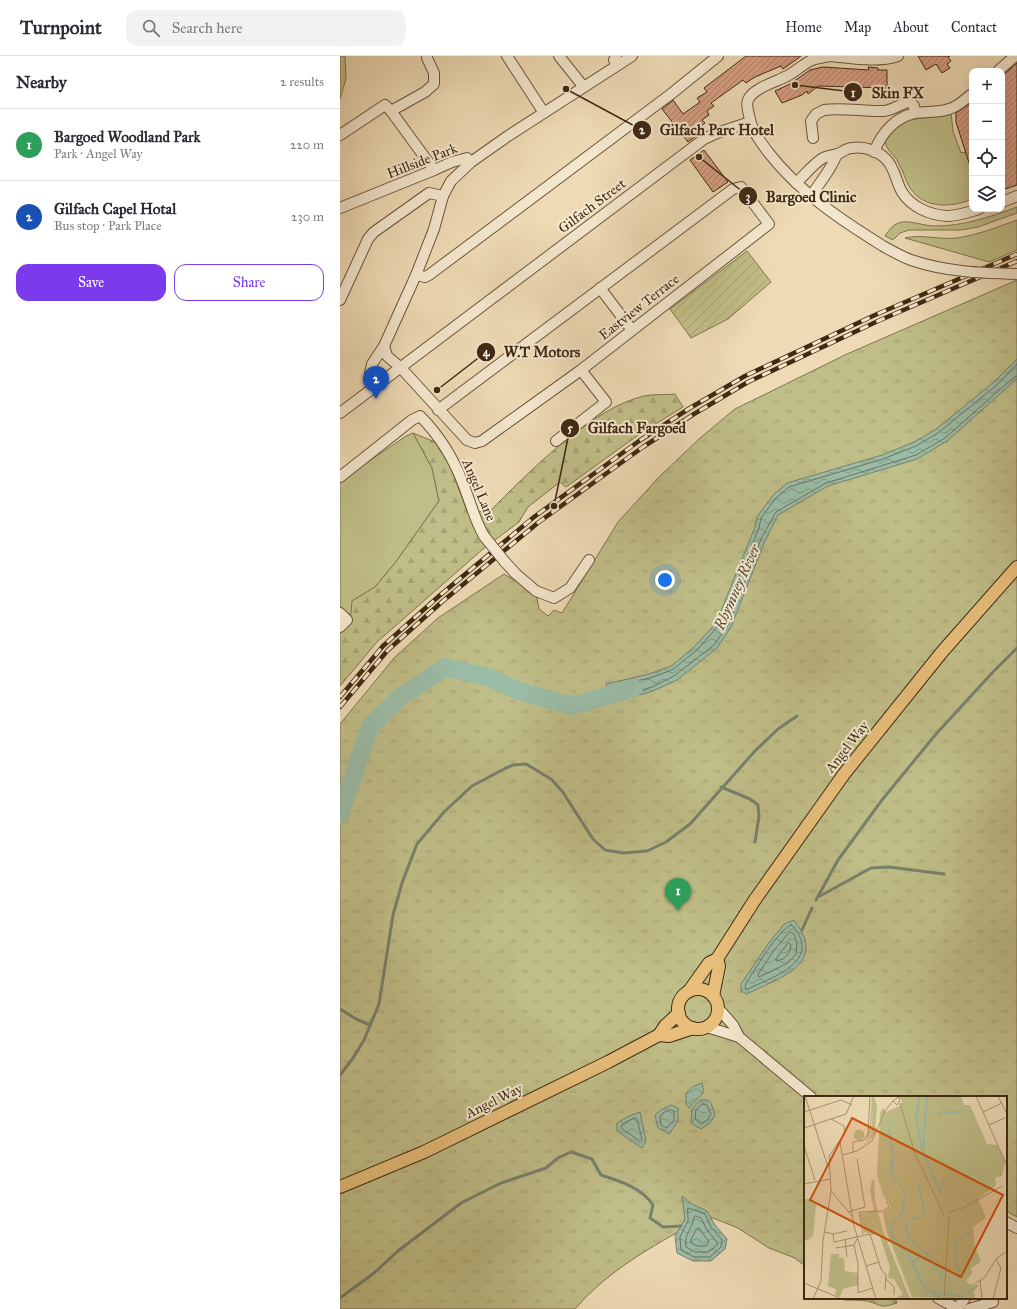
<!DOCTYPE html>
<html lang="en">
<head>
<meta charset="utf-8">
<style>
  body { margin:0; font-family:"IM FELL Great Primer",serif; background:#f2f2f3; color:#2b2b33 }
  .controls { position:absolute; right:12px; top:12px; display:grid; overflow:hidden; border-radius:8px; box-shadow:0 4px 16px #0002 }
  .controls button { width:36px; height:36px; display:grid; place-items:center; padding:0; border:0; border-bottom:1px solid #e1e1e2; background:#fff; color:#2b2b33; font:20px sans-serif }
  .you { position:absolute; left:325px; top:524px; width:14px; height:14px; margin:-10px; border:3px solid #fff; border-radius:50%; background:#1a73e8; box-shadow:0 0 0 6px #1a73e833 }
  .badge { display:grid; place-items:center; width:26px; height:26px; border-radius:50%; background:#7c3aed; color:#fff; font-size:13px; font-weight:700 }
  .pin { position:absolute; translate:-50% -33px; filter:drop-shadow(0 1px 2px #0008) }
  .pin::after { content:''; position:absolute; top:21px; width:14px; height:12px; background:inherit; clip-path:polygon(0 0,100% 0,50% 100%) }
  .list { margin:0; padding:0; list-style:none }
  h2 { display:flex; justify-content:space-between; align-items:center; height:52px; margin:0; padding:0 16px; font-size:17px }
  h2 small { font-size:13px; font-weight:400; color:#7c7c81 }
  .list li { display:grid; grid-template-columns:26px 1fr auto; gap:12px; align-items:center; box-sizing:border-box; height:72px; padding:0 16px; border-top:1px solid #e1e1e2 }
  .list b { display:block; font-size:15px; white-space:nowrap }
  .list p { margin:0; font-size:13px; white-space:nowrap; color:#7c7c81 }
  .list em { font-size:13px; font-style:normal; color:#7c7c81 }
  .actions { display:flex; gap:8px; padding:12px 16px }
  .actions a { flex:1; padding:9px 0; border:1px solid #7c3aed; border-radius:12px; text-align:center; font-size:14px; color:#7c3aed }
  .actions .main { background:#7c3aed; color:#fff }
  .icon { flex:none; width:22px; height:22px; fill:none; stroke:currentColor; stroke-width:2; stroke-linecap:round; stroke-linejoin:round }
  .map { position:relative; flex:none; width:677px; height:1253px; overflow:hidden }
  header { display:flex; align-items:center; gap:24px; box-sizing:border-box; height:56px; padding:0 20px; background:#fff; border-bottom:1px solid #e1e1e2 }
  header strong { font-size:19px }
  nav { display:flex; gap:22px; margin-inline-start:auto; font-size:14px }
  .search { width:280px; height:36px; background:#f2f2f3; display:flex; align-items:center; gap:10px; box-sizing:border-box; padding:0 14px; border-radius:12px; color:#7c7c81; font-size:15px }
  main { display:flex }
  aside { flex:1; background:#fff }
  .map>svg:first-child { display:block }
  .grass { fill:#c0be88; stroke:#80744e }
  .forest { fill:url(#forest-firs); stroke:#80744e }
  .park { fill:url(#park-tufts); stroke:#80744e }
  .garden { fill:url(#garden-furrows); stroke:#80744e }
  .water { fill:url(#water-waves); stroke:#77816c }
  .lines { fill:none; stroke-linecap:round; stroke-linejoin:round }
  .shore { stroke:#6e725d; stroke-width:1 }
  .stream { stroke:#77816c; stroke-width:3 }
  .river { stroke:#9bbca7; stroke-width:18 }
  .building { fill:url(#building-hatch); stroke:#402913 }
  .minor-casing { stroke:#6c563c; stroke-width:12 }
  .major-casing { stroke:#402913; stroke-width:14 }
  .minor { stroke:#f4e8cf; stroke-width:10 }
  .major { stroke:#e7be7a; stroke-width:12 }
  .rail-casing { stroke:#402913; stroke-width:4.5 }
  .rail { stroke:#f4e8cf; stroke-width:3; stroke-dasharray:9; stroke-linecap:butt }
  .minor-bridge-casing { stroke:#6c563c; stroke-width:12; stroke-linecap:butt }
  .minor-bridge { stroke:#f4e8cf; stroke-width:10 }
  .labels { text-anchor:middle; dominant-baseline:central; stroke-width:4; stroke-linejoin:round; paint-order:stroke }
  .street-label { font-size:14px; fill:#402913; stroke:#f4e8cf }
  .water-label { font-size:15px; font-style:italic; fill:#574e38; stroke:#f4e8cf }
  .inset-river { fill:none; stroke:#9bbca7; stroke-width:2 }
  .inset-road { fill:none; stroke:#a89474; stroke-width:1 }
  .view { fill:#cf520d; fill-opacity:0.15; stroke:#cf520d; stroke-width:2 }
  .inset-edge { fill:none; stroke:#402913; stroke-width:2 }
  .leader { fill:none; stroke:#402913; stroke-width:1.5 }
  .callout-dot { fill:#402913; stroke:#f4e8cf; stroke-width:1.5 }
  .mark-label { font-size:12px; text-anchor:middle; font-weight:bold; fill:#fff }
  .callout-label { font-size:15px; text-anchor:middle; font-weight:bold; fill:#402913; stroke:#f4e8cf; stroke-width:4; stroke-linejoin:round; paint-order:stroke }
</style>
</head>
<body>
<header>
<strong>Turnpoint</strong>
<div class="search"><svg class="icon" aria-label="search" viewBox="0 0 24 24"><circle cx="10" cy="10" r="6"/><path d="M15 15l6 6"/></svg>Search here</div>
<nav><a>Home</a><a>Map</a><a>About</a><a>Contact</a></nav>
</header>
<main>
<aside>
<h2>Nearby<small>2 results</small></h2>
<ul class="list">
<li><span class="badge" style="background:#2e9e5b">1</span><div><b>Bargoed Woodland Park</b><p>Park · Angel Way</p></div><em>220 m</em></li>
<li><span class="badge" style="background:#1a4fb4">2</span><div><b>Gilfach Capel Hotal</b><p>Bus stop · Park Place</p></div><em>230 m</em></li>
</ul>
<div class="actions"><a class="main">Save</a><a>Share</a></div>
</aside>
<div class="map">
<svg width="677" height="1253" viewBox="0 0 677 1253">
  <defs>
    <pattern id="forest-firs" width="22" height="20" patternUnits="userSpaceOnUse"><rect width="22" height="20" fill="#c0be88"/><path d="M5 1l3.5 6h-7zM16 11l3.5 6h-7z" fill="#a6a374"/></pattern>
    <pattern id="park-tufts" width="24" height="20" patternUnits="userSpaceOnUse"><rect width="24" height="20" fill="#c0be88"/><path d="M3 7l-1-3M5 7V3M7 7l1-3M15 17l-1-3M17 17v-4M19 17l1-3" fill="none" stroke="#a6a374"/></pattern>
    <pattern id="garden-furrows" width="10" height="10" patternUnits="userSpaceOnUse"><rect width="10" height="10" fill="#c0be88"/><path d="M-1 1l2-2M0 10L10 0M9 11l2-2" fill="none" stroke="#a6a374"/></pattern>
    <pattern id="water-waves" width="16" height="10" patternUnits="userSpaceOnUse"><rect width="16" height="10" fill="#9bbca7"/><path d="M0 5q4-4 8 0t8 0" fill="none" stroke="#809987"/></pattern>
    <pattern id="building-hatch" width="6" height="6" patternUnits="userSpaceOnUse"><rect width="6" height="6" fill="#d69f84"/><path d="M-1 1l2-2M0 6l6-6M5 7l2-2" fill="none" stroke="#af826b"/></pattern>
  </defs>
  <rect width="100%" height="100%" fill="#eedbb5"/>
  <filter id="stains"><feTurbulence type="fractalNoise" baseFrequency=".005" numOctaves="4"/><feColorMatrix values="0 0 0 0 .2 0 0 0 0 .09 0 0 0 0 .02 0 0 0 .5 -.17"/></filter>
  <radialGradient id="worn" r=".72"><stop offset=".6" stop-color="#630" stop-opacity="0"/><stop offset="1" stop-color="#630" stop-opacity=".3"/></radialGradient>
  <g class="grass">
    <path d="M0 0H5L6 23 0 43Z"/>
    <path d="M611 56 613 75 621 97 626 96 632 113V143C611 152 584 153 570 132 565 123 563 115 558 106 554 98 547 95 545 86 563 53 583 68 611 56Z"/>
    <path d="M677 151V157L638 171 621 174H569L560 177 553 184 545 180C550 173 553 168 562 166 573 165 584 170 595 170 624 170 650 161 677 151Z"/>
    <path d="M677 164V194L649 206 565 182C582 178 600 184 617 182 637 179 658 171 677 164Z"/>
    <path d="M73 377 92 412 99 445 55 507 35 531 13 545 11 560 0 550V427L10 418 66 380Z"/>
  </g>
  <g class="forest">
    <path d="M335 338 343 351 301 377 226 431 220 426 188 451 179 466 143 493 37 586 0 630V577L10 567 12 545 35 531 55 507 99 445 92 412 73 377 95 386 110 410 127 455 149 456C187 418 251 352 304 340 314 338 325 339 335 338Z"/>
    <path d="M502 1242H555L557 1247C538 1253 543 1249 527 1245 520 1244 511 1244 504 1244Z"/>
  </g>
  <path class="park" d="M677 224V1161L666 1155V1041H465V1210L455 1202 429 1192 398 1172 368 1160C321 1185 270 1212 235 1253H0V668L54 602 98 562 164 518 179 527 197 542 199 553 208 560 214 554 222 557 278 466 319 421 359 383 395 353 507 298Z"/>
  <path class="garden" d="M407 195 431 226 388 263 351 282 330 253Z"/>
  <g class="water">
    <path d="M677 303V323L607 385 577 403 488 430 438 459 425 485 391 571 377 592 337 624 313 635 273 647 266 628 309 618 331 610 353 592 376 567 415 471 417 461 433 439 447 427 542 399 574 386 595 374 655 325Z"/>
    <path d="M454 864C489 909 440 921 407 938L401 935V928L428 888 444 868Z"/>
    <path d="M362 1027 364 1036 349 1052 346 1048V1037L354 1030Z"/>
    <path d="M360 1044H368L371 1047 375 1059 370 1067 361 1073 351 1067 352 1053Z"/>
    <path d="M331 1049 338 1052V1065L329 1078 318 1072 315 1059 321 1054Z"/>
    <path d="M300 1056 306 1085 302 1092 277 1075V1067L289 1060Z"/>
    <path d="M342 1140 352 1148 367 1155 375 1169 387 1183 385 1193 371 1205H353L337 1197 335 1180 345 1163Z"/>
  </g>
  <g class="lines">
    <g class="shore">
      <path d="M677 308 658 328 598 377 576 390 543 403 449 431 436 442 421 462 419 472 379 569 356 595 332 614 310 622 273 630 272 632 275 641 277 642 312 631 334 620 374 589 388 569 421 483 436 456 486 427 576 399 605 382 673 322 677 320"/>
      <path d="M451 869 453 870C482 906 434 920 408 933H406L405 929C414 915 438 874 451 869Z"/>
      <path d="M450 876 454 878 457 887 456 898 448 907 419 921 418 918 435 893Z"/>
      <path d="M449 887 451 889C450 898 445 904 436 905V903L447 888Z"/>
      <path d="M362 1048 367 1049 371 1058 367 1064 361 1068 355 1063 356 1054Z"/>
      <path d="M330 1054 334 1055V1064L327 1072 321 1069 320 1061 323 1057Z"/>
      <path d="M295 1062 297 1063 302 1083 300 1085 281 1072 282 1069Z"/>
      <path d="M348 1152 365 1158 371 1171 382 1184 381 1191 370 1201H354L341 1194 340 1181 348 1165Z"/>
      <path d="M356 1160 361 1162 367 1174 377 1186V1189L368 1196H355L346 1191C344 1176 353 1173 354 1161Z"/>
      <path d="M359 1172 369 1186 366 1190H357L351 1187V1183L357 1173Z"/>
    </g>
    <g class="stream">
      <path d="M381 731 410 743 418 749 419 760 415 786"/>
      <path d="M480 840 531 812 549 811 604 818"/>
      <path d="M476 844 498 804 542 744 596 678 653 616 677 592"/>
      <path d="M462 874 472 852"/>
      <path d="M0 953 16 963 30 969"/>
      <path d="M0 1019 13 1002 24 984 39 948 53 859 62 827 77 788 104 756 132 730 166 712 173 709 186 708 211 723 222 735 253 783 265 794 283 797 307 795 326 786 350 768 415 695 438 673 457 660"/>
      <path d="M0 1242 34 1217 58 1195 121 1147 161 1127 206 1112 218 1102 231 1096 252 1103 261 1119C280 1125 302 1132 313 1149L310 1162 323 1171 341 1170"/>
    </g>
    <path class="river" d="M0 759 30 670 60 641 106 611 151 622 179 635 232 650 294 632"/>
  </g>
  <g class="building">
    <path d="M406 0H461L443 13 441 10 415 21 406 27 403 24 371 47 374 50 367 55 369 59 362 64 365 67 355 74 359 78 348 86 322 53 333 44 343 58 360 46 357 42 367 36 364 32Z"/>
    <path d="M578 0H610L608 1 611 5 607 8 610 12 602 17 596 8 586 14Z"/>
    <path d="M677 7V129L662 134V20Z"/>
    <path d="M483 11 529 14 528 11 538 12V14H547V32L478 30 468 38 467 35 462 39 442 47 435 35 450 28 470 14Z"/>
    <path d="M632 46V110H630L616 66V57Z"/>
    <path d="M364 94 388 126 373 136 350 104Z"/>
  </g>
  <g class="lines">
    <g class="minor-casing">
      <g id="minor">
        <path d="M167 0 204 57"/>
        <path d="M219 0 243 30"/>
        <path d="M276 0 274 4 277 9"/>
        <path d="M490 0C484 1 478 2 472 4 463 8 455 16 447 20 436 26 413 32 408 44 406 49 408 54 409 59 411 74 420 85 428 96 459 136 501 164 543 190"/>
        <path d="M490 0C512 2 537 7 558 0"/>
        <path d="M658 15 675 0"/>
        <path d="M51 55 85 36 94 28V17L87 2"/>
        <path d="M0 79 45 49 51 55 94 114"/>
        <path d="M473 82 471 65 476 58 484 54C504 51 524 56 544 55 555 54 562 46 570 46L574 50 575 57"/>
        <path d="M534 96C542 76 554 62 575 57 586 55 598 57 609 53 618 51 625 43 632 38"/>
        <path d="M456 127C464 120 474 107 483 102 487 100 493 99 498 98 502 96 507 92 512 92 524 90 538 95 546 103 555 112 556 126 562 136 571 151 590 159 607 160 618 160 629 156 639 153"/>
        <path d="M471 140C480 126 491 114 497 98"/>
        <path d="M662 146 677 140"/>
        <path d="M0 152 94 114 112 106 127 102 131 106"/>
        <path d="M76 219 85 221 89 219 331 38 378 0"/>
        <path d="M260 232 292 274"/>
        <path d="M0 244 28 183 34 176 89 137 103 140"/>
        <path d="M44 290 47 300 61 312 127 384 135 387 142 385 241 314 429 168 401 131 393 133 98 354"/>
        <path d="M34 331 30 317 32 308 44 290 76 219 94 173 103 140 111 125 131 106 168 80 292 0"/>
        <path d="M0 357 364 83 377 77 410 66"/>
        <path d="M216 385 266 346 241 314"/>
        <path d="M0 421 72 364 80 360C98 378 113 402 122 425 130 444 134 463 144 480"/>
        <path d="M165 506 176 518 196 535 214 542 230 532 249 504"/>
        <path d="M0 557 7 564 0 571"/>
        <path d="M378 952 393 969 399 981 471 1041"/>
        <path d="M367 971 399 981"/>
        <path d="M666 1166 677 1172"/>
        <path d="M598 1242 618 1253"/>
        <path d="M617 1253 625 1242"/>
        <path d="M629 1253 653 1246"/>
      </g>
    </g>
    <g class="major-casing">
      <g id="major">
        <circle cx="358" cy="953" r="20"/>
        <path d="M349 935 369 907 377 903 414 845 504 718 602 596 677 511"/>
        <path d="M373 940 379 910 377 903"/>
        <path d="M319 979 329 980 353 972"/>
        <path d="M0 1131 84 1096 268 1006 319 979 325 970 339 957"/>
      </g>
    </g>
    <use href="#minor" class="minor"/>
    <use href="#major" class="major"/>
    <g class="rail-casing">
      <g id="rail">
        <path d="M0 641 43 590 99 540 194 461 299 385 350 352 405 320 535 259 677 198"/>
        <path d="M0 651 48 594 103 545 199 466 303 391 354 358 408 326 538 265 677 205"/>
      </g>
    </g>
    <use href="#rail" class="rail"/>
    <g class="minor-bridge-casing">
      <g id="minor-bridge">
        <path d="M543 190C552 195 562 201 571 204 606 216 641 217 677 218"/>
        <path d="M144 480 165 506"/>
      </g>
    </g>
    <use href="#minor-bridge" class="minor-bridge"/>
  </g>
  <g class="labels">
    <g class="street-label">
      <text transform="translate(82 105) rotate(-21)">Hillside Park</text>
      <text transform="translate(252 150) rotate(-37)">Gilfach Street</text>
      <text transform="translate(299 251) rotate(-38)">Eastview Terrace</text>
      <text transform="translate(139 434) rotate(67)">Angel Lane</text>
      <text transform="translate(507 691) rotate(-52)">Angel Way</text>
      <text transform="translate(154 1045) rotate(-26)">Angel Way</text>
    </g>
    <g class="water-label">
      <text transform="translate(397 531) rotate(-66)">Rhymney River</text>
    </g>
  </g>
  <g transform="translate(464 1040)">
    <rect width="203" height="203" fill="#eedbb5"/>
    <path d="M68 0H70L73 10 71 38 63 47 67 38 69 13 66 38 61 49 66 29ZM49.5 39a5.5 5.5 0 1 1 11 0a5.5 5.5 0 1 1-11 0ZM0 103H6L12 108 9 140 4 144H0ZM56 118 66 119 74 137 68 139 60 136ZM86 171 94 182 102 203H91L99 198 90 183 84 182Z" fill="#c0be88"/>
    <path d="M68 84H70L71 104 79 135 106 203H102L94 182 86 171 75 138 66 119 56 118 70 114 66 95Z" fill="#c0be88"/>
    <path d="M93 0H157L160 9H166L183 48 193 49 201 66 198 80 191 82 192 90 174 102 182 122 169 131 171 150 177 166 167 172 168 177 162 185 165 188 175 189 170 195 171 203 108 201 82 134 79 116 87 111 79 99 73 78 76 17 79 12 82 16 97 9 98 4ZM27 158H35V162H40L41 175 54 177V189L39 193 36 201 31 199 32 193 24 190Z" fill="#c0be88"/>
    <path d="M88 18 86 35 90 54 89 79 101 95V111L98 110 100 102 98 93 85 76 88 58 84 35Z" fill="#9bbca7"/>
    <path class="inset-river" d="M116 0 112 21 118 53M134 18 138 16H158M118 54 137 98M119 56 123 0M114 89 121 116 118 121 103 125 102 133 106 143 126 161 139 183M137 97V90L142 81M100 107 99 116 86 129 89 141 103 156 120 191 137 203M109 166 115 161 120 163 124 160M156 182 152 160 153 143 168 135M127 194 138 198 159 200M161 199 171 191"/>
    <path class="inset-road" d="M1 0 24 71M91 0 95 2 96 4 93 9 89 5 93 2M172 0 203 70M194 0 203 18M96 7 111 58 140 119M0 16 37 4 48 9M179 16 198 7M185 29 203 21M0 32 42 18 50 0M36 46 50 130 72 203M0 50 11 84M49 56V46L60 44 64 38 66 0M39 59 53 55 68 45 81 15 89 5M0 88 26 83M27 95 48 120M44 116 61 111 53 63M144 117 161 111 198 90M21 136 29 138 43 135M29 138 30 146 66 138 77 173 82 179 81 194M59 138 55 116 79 115 85 111 82 105M41 143 43 161M53 143 50 149 54 168V196M32 152 50 149M62 170 75 166M82 183 90 191V199M176 184 178 203M0 187 38 203M171 187 180 182 192 163 203 155M53 197 69 192M9 203 17 185 19 145 27 95 25 60 41 37 40 30 27 23M140 203 145 121M189 203 197 172 192 163"/>
    <path class="view" d="M48 22 199 99 157 181 6 104Z"/>
    <rect width="203" height="203" class="inset-edge"/>
  </g>
  <path class="leader" d="M455 29L513 36M226 33L302 74M359 101L408 140M97 334L146 296M214 450L230 372"/>
  <g class="callout-dot">
    <circle cx="455" cy="29" r="4"/>
    <circle cx="226" cy="33" r="4"/>
    <circle cx="359" cy="101" r="4"/>
    <circle cx="97" cy="334" r="4"/>
    <circle cx="214" cy="450" r="4"/>
    <circle cx="513" cy="36" r="10"/>
    <circle cx="302" cy="74" r="10"/>
    <circle cx="408" cy="140" r="10"/>
    <circle cx="146" cy="296" r="10"/>
    <circle cx="230" cy="372" r="10"/>
  </g>
  <g class="mark-label">
    <text x="513" y="41">1</text>
    <text x="302" y="78">2</text>
    <text x="408" y="145">3</text>
    <text x="146" y="300">4</text>
    <text x="230" y="376">5</text>
  </g>
  <g class="callout-label">
    <text x="558" y="42">Skin FX</text>
    <text x="377" y="79">Gilfach Parc Hotel</text>
    <text x="471" y="146">Bargoed Clinic</text>
    <text x="202" y="301">W.T Motors</text>
    <text x="297" y="377">Gilfach Fargoed</text>
  </g>
  <rect width="100%" height="100%" filter="url(#stains)"/>
  <rect width="100%" height="100%" fill="url(#worn)"/>
</svg>
<div class="controls">
<button>+</button>
<button>−</button>
<button><svg class="icon" aria-label="locate" viewBox="0 0 24 24"><circle cx="12" cy="12" r="6"/><path d="M12 2v4M12 18v4M2 12h4M18 12h4"/></svg></button>
<button><svg class="icon" aria-label="layers" viewBox="0 0 24 24"><path d="M12 4l9 5-9 5-9-5zM3 14l9 5 9-5"/></svg></button>
</div>
<div class="you"></div>
<div class="pin badge" style="left:338px;top:855px;background:#2e9e5b">1</div>
<div class="pin badge" style="left:36px;top:343px;background:#1a4fb4">2</div>
</div>
</main>
</body>
</html>
